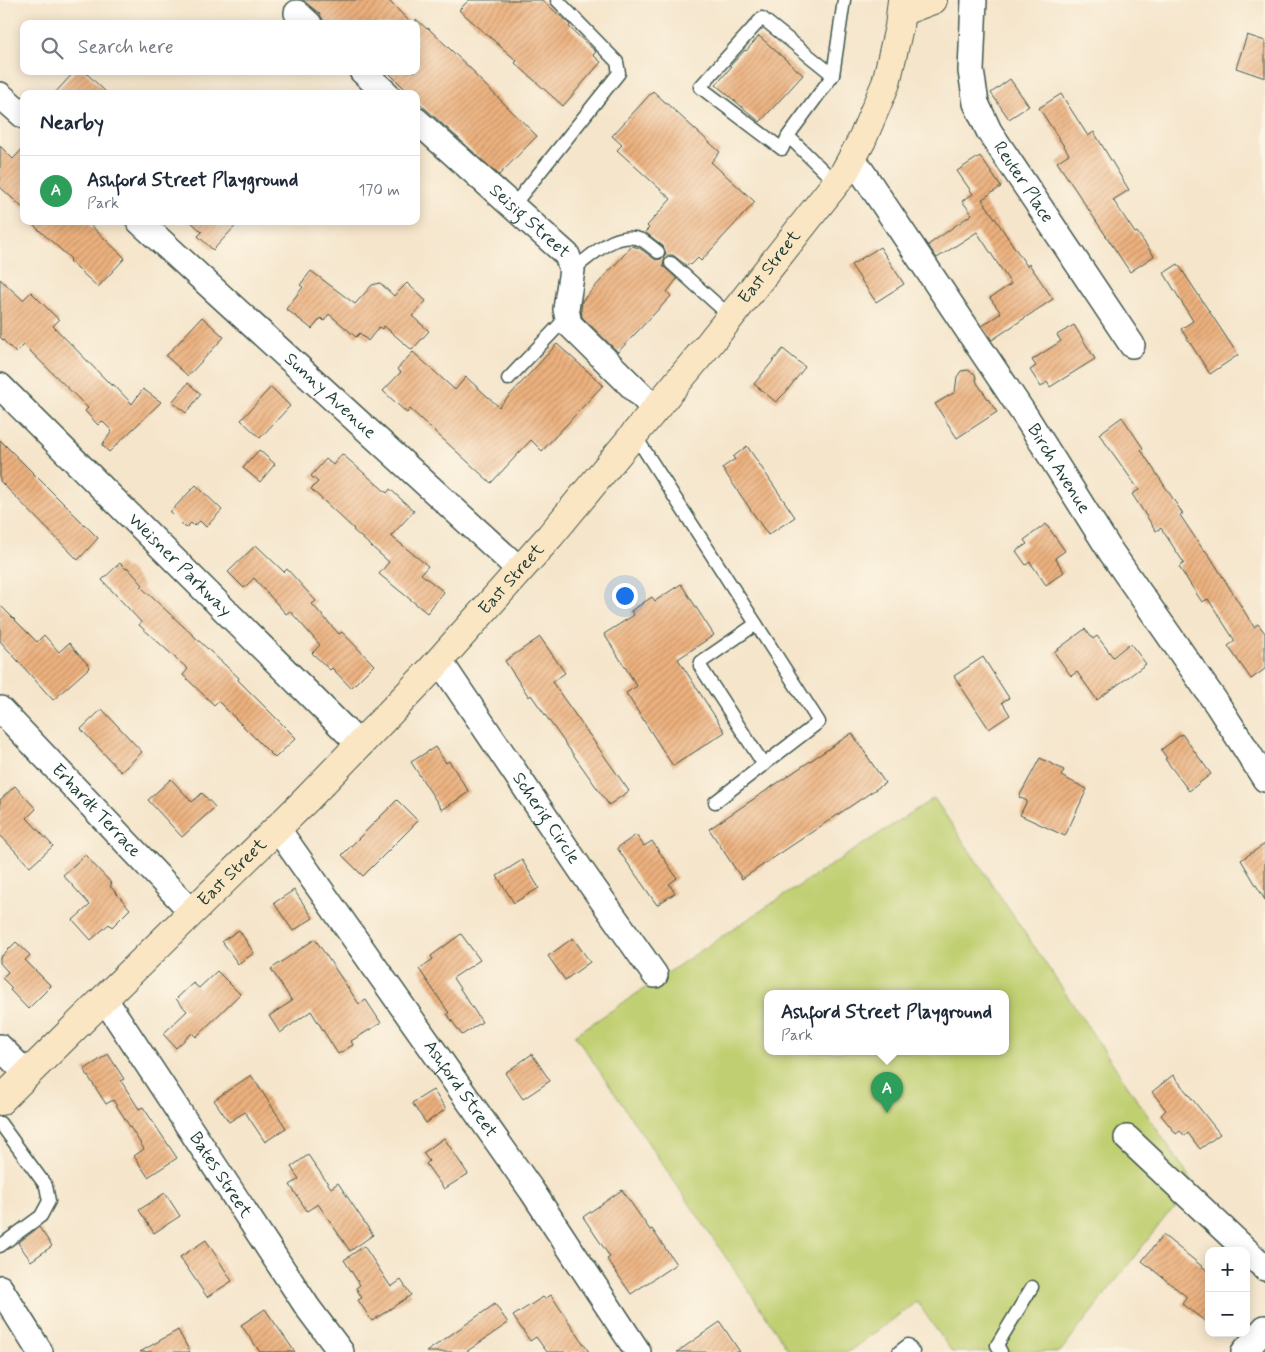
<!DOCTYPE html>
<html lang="en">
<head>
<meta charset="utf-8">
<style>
  body { margin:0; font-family:Mynerve,sans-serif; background:#f2f2f3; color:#1f2937 }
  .controls { position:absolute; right:15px; bottom:15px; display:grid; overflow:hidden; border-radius:10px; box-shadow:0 2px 12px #0003 }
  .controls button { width:45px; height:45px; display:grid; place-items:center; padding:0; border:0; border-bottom:1px solid #e0e1e3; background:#fff; color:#1f2937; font:25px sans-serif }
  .you { position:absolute; left:624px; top:595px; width:18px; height:18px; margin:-12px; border:4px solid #fff; border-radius:50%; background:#1a73e8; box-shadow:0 0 0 8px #1a73e833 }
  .badge { display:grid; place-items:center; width:32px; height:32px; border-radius:50%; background:#db2777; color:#fff; font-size:16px; font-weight:700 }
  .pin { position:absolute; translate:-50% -41px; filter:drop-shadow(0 1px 2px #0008) }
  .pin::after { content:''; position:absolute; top:26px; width:18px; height:15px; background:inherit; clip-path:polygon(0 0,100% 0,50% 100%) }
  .popup { position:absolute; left:764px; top:990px; width:245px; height:65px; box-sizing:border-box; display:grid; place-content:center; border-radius:10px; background:#fff; filter:drop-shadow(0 1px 4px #0005); font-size:16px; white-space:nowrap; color:#747a83 }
  .popup b { font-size:19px; color:#1f2937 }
  .popup::after { content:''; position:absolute; left:50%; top:100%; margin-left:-10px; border:10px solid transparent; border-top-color:#fff }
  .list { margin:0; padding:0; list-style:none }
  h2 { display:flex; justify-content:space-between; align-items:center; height:65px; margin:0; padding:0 20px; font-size:21px }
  h2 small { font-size:16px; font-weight:400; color:#747a83 }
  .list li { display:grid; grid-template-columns:32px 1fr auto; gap:15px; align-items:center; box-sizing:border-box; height:70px; padding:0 20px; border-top:1px solid #e0e1e3 }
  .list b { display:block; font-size:19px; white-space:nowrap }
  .list p { margin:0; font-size:16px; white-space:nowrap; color:#747a83 }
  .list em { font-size:16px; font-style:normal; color:#747a83 }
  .icon { flex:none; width:28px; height:28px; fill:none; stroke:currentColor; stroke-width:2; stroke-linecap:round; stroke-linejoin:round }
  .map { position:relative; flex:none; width:1265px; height:1352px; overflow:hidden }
  .search { position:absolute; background:#fff; box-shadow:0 2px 12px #0003; left:20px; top:20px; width:400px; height:55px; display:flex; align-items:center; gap:12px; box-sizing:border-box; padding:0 18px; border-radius:10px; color:#747a83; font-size:19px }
  .panel { position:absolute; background:#fff; box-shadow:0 2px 12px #0003; left:20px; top:90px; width:400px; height:135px; border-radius:10px }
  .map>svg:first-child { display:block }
  .park { fill:#c0cf71; stroke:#708652; fill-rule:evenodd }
  .building { fill:url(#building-hatch) }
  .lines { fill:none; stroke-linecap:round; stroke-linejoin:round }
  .lane-casing { stroke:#3f564b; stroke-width:15 }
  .street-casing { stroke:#3f564b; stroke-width:28 }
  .secondary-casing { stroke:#3f564b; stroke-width:30 }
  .lane { stroke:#fff; stroke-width:12 }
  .street { stroke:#fff; stroke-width:25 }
  .secondary { stroke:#fbe6c4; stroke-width:28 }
  .labels { text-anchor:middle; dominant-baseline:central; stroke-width:5; stroke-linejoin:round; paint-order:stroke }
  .street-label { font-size:18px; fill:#1f3d34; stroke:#fcf5e5 }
</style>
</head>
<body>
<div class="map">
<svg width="1265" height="1352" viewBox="0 0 1265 1352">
  <defs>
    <pattern id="building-hatch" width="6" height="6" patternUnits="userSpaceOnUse" patternTransform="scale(1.25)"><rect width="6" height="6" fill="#edb17e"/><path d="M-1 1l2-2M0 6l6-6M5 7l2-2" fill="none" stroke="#bf9168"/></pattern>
  </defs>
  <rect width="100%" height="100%" fill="#fcf5e5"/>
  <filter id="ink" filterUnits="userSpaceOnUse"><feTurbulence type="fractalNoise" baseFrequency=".02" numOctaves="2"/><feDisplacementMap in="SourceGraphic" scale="10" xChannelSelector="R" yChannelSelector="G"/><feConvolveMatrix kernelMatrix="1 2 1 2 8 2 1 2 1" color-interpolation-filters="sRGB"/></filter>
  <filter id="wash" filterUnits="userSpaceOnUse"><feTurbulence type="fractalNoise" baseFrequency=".0096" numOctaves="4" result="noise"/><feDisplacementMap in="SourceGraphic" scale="20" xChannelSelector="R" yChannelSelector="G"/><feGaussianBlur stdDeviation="1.12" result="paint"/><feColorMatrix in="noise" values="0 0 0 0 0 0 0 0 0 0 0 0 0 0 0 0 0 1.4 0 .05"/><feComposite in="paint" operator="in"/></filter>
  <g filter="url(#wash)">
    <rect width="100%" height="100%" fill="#f5e5cb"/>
    <path class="park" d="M934 798 1198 1190 1167 1215 1060 1352H952L917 1302 848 1352H790L575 1035 742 923ZM768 994H1006V1052H768Z"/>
    <g id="blocks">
      <g class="building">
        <path d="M302 0H388L412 24H326L319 13Z"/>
        <path d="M469 0H542L567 22 570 25 569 27 596 52 593 55 601 62 563 106 515 63 517 61 459 10Z"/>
        <path d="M416 19 427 29 428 28 475 73 474 74 537 136 499 175 416 100V94H410L387 71H416Z"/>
        <path d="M1247 35 1265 41V78L1236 68Z"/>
        <path d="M759 36 803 75 760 122 716 85 731 67 730 66 745 50 746 51Z"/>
        <path d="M75 71H84L108 94H54Z"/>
        <path d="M1010 79 1029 106 1009 119 991 93Z"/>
        <path d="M653 91 720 152 711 162 755 202 701 261 698 258 691 265 689 263 687 266 673 255H668L665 258 663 266 677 279 667 292 671 296 618 352 582 317 581 309 582 301 632 246 639 248 656 260 661 259 666 254 663 246 645 232 649 228 647 226 671 199 617 150 622 145 612 136Z"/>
        <path d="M1061 94 1088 136 1094 132 1129 190 1113 200 1135 233 1137 232 1154 256 1130 272 1057 162 1069 154 1039 108Z"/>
        <path d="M0 146 13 159 24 147V209L0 187Z"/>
        <path d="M980 156 1001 187 982 199 1027 266 1029 264 1053 299 992 340 982 326 1001 313 990 298 1011 284 977 232 937 258 928 245 972 214 962 201 973 194 957 171Z"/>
        <path d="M29 221H86L125 258 98 287 69 261 71 259Z"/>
        <path d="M190 221H240L213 250 198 236 202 232Z"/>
        <path d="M880 247 904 284 876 302 851 265Z"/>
        <path d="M1178 264 1238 355 1210 374 1181 329 1193 321 1164 273Z"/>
        <path d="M311 271 355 304 372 285 380 283 394 296 407 283 426 301 412 316 429 331 412 350 384 326 382 329 379 327 368 341 360 333 356 337 329 314 324 321 321 318 312 329 286 309 303 287 300 285Z"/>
        <path d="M0 279 23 300 31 292 59 320 53 326 112 386 113 384 132 404 143 389 161 402 109 452 102 445 112 431 102 421 98 425 85 411 88 408 24 345 16 353 0 337Z"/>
        <path d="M202 317 224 337 188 376 166 356Z"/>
        <path d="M1074 325 1095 359 1050 387 1047 382 1041 387 1030 370 1036 366 1032 360 1061 341 1057 335Z"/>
        <path d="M557 344 603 385 542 451 531 440 491 483 410 409 407 413 383 391 401 372 397 369 413 352 455 390 466 377 499 407Z"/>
        <path d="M783 349 805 367 786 392 776 402 754 384Z"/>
        <path d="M968 370 975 374 977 383 997 412 957 438 935 404 955 392 957 377 961 371Z"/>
        <path d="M188 383 201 394 186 413 172 402Z"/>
        <path d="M271 387 290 406 260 438 241 420Z"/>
        <path d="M1122 417 1143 448 1141 450 1183 514 1180 515 1204 551 1205 550 1211 558 1254 627 1258 624 1265 633V669L1251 679 1228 646 1235 641 1208 599 1202 602 1179 567 1184 563 1161 528 1156 531 1132 494 1139 490 1099 434Z"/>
        <path d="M0 440 98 538 78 560 0 481Z"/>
        <path d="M747 446 795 517 768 535 722 468 735 459 733 457Z"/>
        <path d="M259 450 275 464 260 482 243 468Z"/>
        <path d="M342 454 387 493 390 489 414 511 391 536 428 566 421 574 444 592 427 613 379 574 389 562 353 530 354 529 311 489 318 482 311 476 326 459 333 465Z"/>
        <path d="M196 485 222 510 206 527 200 521 194 526 191 523 186 528 170 512Z"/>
        <path d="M1046 524 1065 551 1055 558 1064 572 1046 585 1030 562 1026 565 1016 551 1027 544 1024 540Z"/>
        <path d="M256 545 284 572 287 569 316 601 312 604 339 634 342 632 374 665 351 688 332 668 330 670 312 653 320 645 290 611 286 614 254 578 244 588 228 572Z"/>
        <path d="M120 563 126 569 128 568 143 585 141 587 239 678 238 680 296 738 275 758 218 701 214 705 183 675 188 669 139 625 141 622 102 580Z"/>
        <path d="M681 584 714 635 678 659 725 732 673 766 626 693 637 686 604 634 634 615 631 611 652 597 655 601Z"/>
        <path d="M0 605 37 642 44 635 59 652 69 643 90 667 53 700 0 641Z"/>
        <path d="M1085 629 1093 639 1097 636 1113 657 1130 643 1146 664 1097 700 1077 672 1071 676 1054 652Z"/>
        <path d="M540 637 565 673 552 682 629 791 609 805 531 695 529 697 505 661Z"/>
        <path d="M983 657 1009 698 1002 702 1010 715 989 729 954 676Z"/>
        <path d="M102 709 142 752 121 772 81 729Z"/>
        <path d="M852 733 885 783 742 879 709 829Z"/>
        <path d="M1182 734 1211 774 1189 791 1165 759 1167 758 1161 750Z"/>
        <path d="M435 747 446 763 449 761 469 792 442 810 411 762Z"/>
        <path d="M1040 758 1064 770 1061 776 1087 789 1065 836 1020 815 1027 801 1019 797Z"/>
        <path d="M171 779 192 802 202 793 215 807 182 837 148 800Z"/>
        <path d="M15 786 36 809 27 818 53 846 30 867 0 835V800Z"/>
        <path d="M397 800 418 821 363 876 342 855Z"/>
        <path d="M636 835 644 846 652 841 677 878 669 884 675 893 657 905 617 848Z"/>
        <path d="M1265 844V900L1241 860Z"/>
        <path d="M85 855 112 884 110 886 130 909 112 927 109 924 91 940 73 920 90 905 63 875Z"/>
        <path d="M522 860 539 888 514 903 497 876Z"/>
        <path d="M294 890 313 918 293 931 274 903Z"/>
        <path d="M239 930 254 953 238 964 222 941Z"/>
        <path d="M461 934 480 960 453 978 482 1022 462 1035 447 1014 449 1013 419 969 433 959 431 956Z"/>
        <path d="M573 938 590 962 565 980 548 956Z"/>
        <path d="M315 939 359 1004 366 1000 381 1023 351 1041 353 1045 338 1054 311 1011 280 1033 269 1016 292 1001 271 969Z"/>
        <path d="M16 942 30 955 25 960 51 986 28 1009 10 990 12 988 2 978 8 972 0 963V958Z"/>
        <path d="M217 971 240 994 196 1037 192 1033 176 1048 163 1034 187 1011 176 999 193 983 199 988Z"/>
        <path d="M108 1054 124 1079 121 1081 139 1109 143 1107 177 1158 148 1177 134 1156 144 1149 113 1100 106 1104 84 1070Z"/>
        <path d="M532 1054 550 1081 523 1099 505 1073Z"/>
        <path d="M251 1075 286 1128 265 1142 245 1112 229 1122 214 1100Z"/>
        <path d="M1173 1075 1220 1134 1200 1149 1188 1133 1185 1136 1180 1131 1176 1134 1161 1115 1166 1110 1152 1092Z"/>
        <path d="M433 1090 446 1109 426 1123 412 1103Z"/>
        <path d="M444 1138 468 1174 444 1189 426 1164 429 1161 423 1153Z"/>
        <path d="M308 1155 331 1188 338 1183 373 1235 350 1251 318 1204 307 1211 290 1185 299 1179 291 1167Z"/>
        <path d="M622 1190 650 1230 652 1229 676 1264 631 1294 607 1259 610 1257 583 1217Z"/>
        <path d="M165 1193 180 1216 154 1233 139 1210Z"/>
        <path d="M39 1227 52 1246 31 1261 18 1243Z"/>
        <path d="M1163 1235 1209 1272V1324L1182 1304 1187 1297 1142 1261Z"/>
        <path d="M206 1240 232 1281 207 1297 180 1257Z"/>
        <path d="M364 1246 391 1287 401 1280 411 1295 372 1321 358 1300 362 1298 356 1288 360 1285 344 1260Z"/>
        <path d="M551 1295 589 1352H547L536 1337 530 1341 513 1316 543 1297 545 1299Z"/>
        <path d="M495 1304 508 1323 466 1352H426Z"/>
        <path d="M265 1309 295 1352H260L241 1325Z"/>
        <path d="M720 1322 740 1352H677Z"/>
        <path d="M178 1330 190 1352H140Z"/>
      </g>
    </g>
  </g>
  <g filter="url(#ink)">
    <use href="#blocks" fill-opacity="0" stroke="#3f564b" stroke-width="1"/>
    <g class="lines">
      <g class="lane-casing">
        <g id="lane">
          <path d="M833 75 844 0"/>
          <path d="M788 136 782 149 700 87 762 18 833 75 788 136 836 183"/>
          <path d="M512 207 619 73 617 62 557 0"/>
          <path d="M671 263 731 317"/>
          <path d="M572 270C592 256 616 229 642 240 647 243 653 248 658 252"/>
          <path d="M508 379 568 316"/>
          <path d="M634 434 819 722 715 802"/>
          <path d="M756 624 701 662 700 666 764 765"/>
          <path d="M0 1123 46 1186 49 1201 41 1216 0 1246"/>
          <path d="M899 1352 908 1345 913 1352"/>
          <path d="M1001 1352 997 1345 1032 1287"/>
        </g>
      </g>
      <g class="street-casing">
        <g id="street">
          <path id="s1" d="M974 0 971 71 976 103 989 131 1132 345"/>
          <path d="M297 13 309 24"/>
          <path d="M362 71 387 94"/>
          <path d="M0 95 24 116"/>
          <path id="s2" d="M416 120 567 255 572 270 566 309 569 324 655 409"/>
          <path id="s3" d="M852 157 1026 417 1111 552 1217 704 1265 779"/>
          <path id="s4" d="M139 221 520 570"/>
          <path id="s5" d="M0 386 360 745"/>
          <path id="s6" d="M439 660 583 873 655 975"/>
          <path id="s7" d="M0 709 192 912"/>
          <path id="s8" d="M277 828 532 1191 638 1352"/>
          <path id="s9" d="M104 998 308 1308 341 1352"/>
          <path d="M0 1047 27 1074"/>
          <path d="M1127 1138 1265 1268"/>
          <path d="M0 1288 40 1352"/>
          <path d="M1244 1352 1265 1328"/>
        </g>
      </g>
      <g class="secondary-casing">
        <g id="secondary">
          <path d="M901 12 933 0"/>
          <path id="s10" d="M0 1101 307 799 430 671 550 536 709 344 844 173 862 140 886 83 899 27 902 0"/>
        </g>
      </g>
      <use href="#lane" class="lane"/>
      <use href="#street" class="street"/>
      <use href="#secondary" class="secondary"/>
    </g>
  </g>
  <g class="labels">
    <g class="street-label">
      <text stroke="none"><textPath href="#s1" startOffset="196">Reuter Place</textPath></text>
      <text stroke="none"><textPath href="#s2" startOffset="152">Seisig Street</textPath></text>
      <text stroke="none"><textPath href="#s10" startOffset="1136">East Street</textPath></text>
      <text stroke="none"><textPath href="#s4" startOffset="259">Sunny Avenue</textPath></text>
      <text stroke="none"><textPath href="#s3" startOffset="374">Birch Avenue</textPath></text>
      <text stroke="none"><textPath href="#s5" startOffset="254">Weisner Parkway</textPath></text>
      <text stroke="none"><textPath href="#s10" startOffset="731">East Street</textPath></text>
      <text stroke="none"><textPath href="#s7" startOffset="140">Erhardt Terrace</textPath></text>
      <text stroke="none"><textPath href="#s6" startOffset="191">Scherig Circle</textPath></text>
      <text stroke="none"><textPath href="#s10" startOffset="326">East Street</textPath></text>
      <text stroke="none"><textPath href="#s8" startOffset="319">Ashford Street</textPath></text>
      <text stroke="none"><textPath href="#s9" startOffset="212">Bates Street</textPath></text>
    </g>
  </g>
</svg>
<div class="controls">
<button>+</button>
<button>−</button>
</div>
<div class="you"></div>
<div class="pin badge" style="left:887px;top:1113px;background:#2e9e5b">A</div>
<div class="popup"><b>Ashford Street Playground</b>Park</div>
<div class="search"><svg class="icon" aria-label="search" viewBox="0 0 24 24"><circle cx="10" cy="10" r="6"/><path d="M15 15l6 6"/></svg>Search here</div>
<section class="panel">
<h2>Nearby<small></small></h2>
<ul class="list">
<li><span class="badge" style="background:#2e9e5b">A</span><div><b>Ashford Street Playground</b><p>Park</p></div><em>170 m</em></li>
</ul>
</section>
</div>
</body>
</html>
